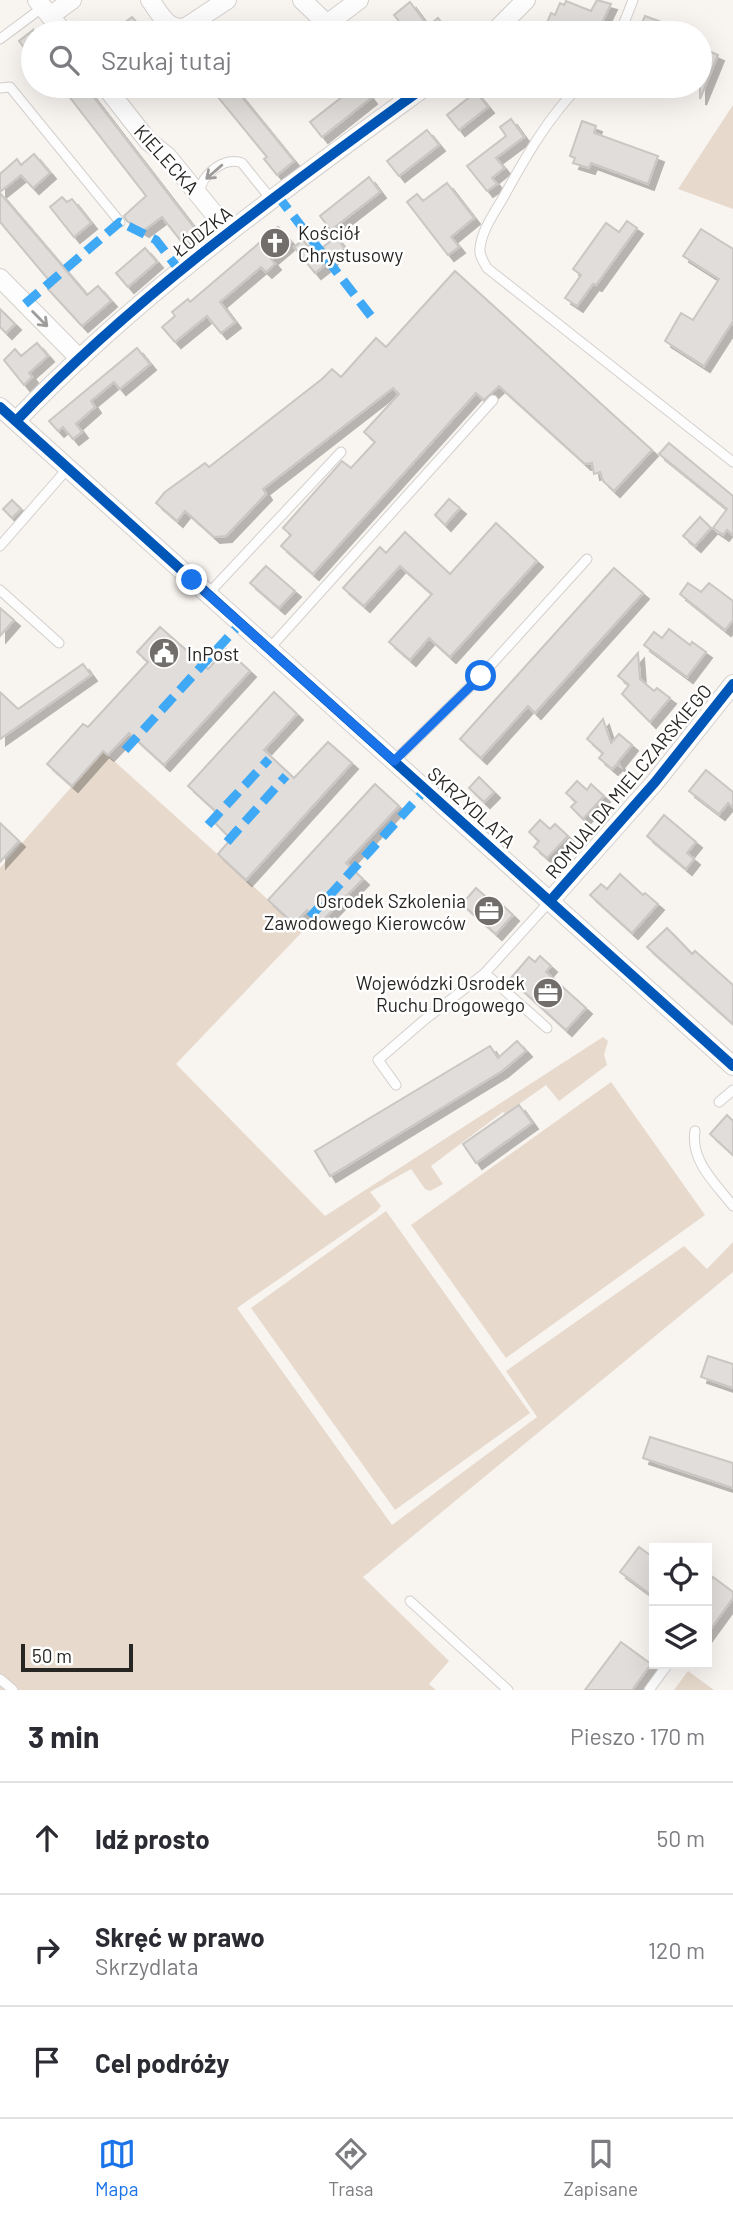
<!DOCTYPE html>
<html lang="pl">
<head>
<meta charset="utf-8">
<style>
  body { margin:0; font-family:Barlow,sans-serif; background:#f7f7f7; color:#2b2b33 }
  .controls { position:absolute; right:21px; bottom:21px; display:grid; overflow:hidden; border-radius:0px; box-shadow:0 7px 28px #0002 }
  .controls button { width:63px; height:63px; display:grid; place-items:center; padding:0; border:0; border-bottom:2px solid #e1e1e2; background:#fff; color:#2b2b33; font:35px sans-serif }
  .scale { position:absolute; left:21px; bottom:18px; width:112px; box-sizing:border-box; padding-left:7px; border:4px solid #282623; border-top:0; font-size:19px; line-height:24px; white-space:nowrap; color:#282623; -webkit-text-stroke:5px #fff; paint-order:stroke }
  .stop { position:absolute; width:21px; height:21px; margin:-16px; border:5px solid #1a73e8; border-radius:50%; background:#fff }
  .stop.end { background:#1a73e8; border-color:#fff; box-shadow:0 2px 7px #0008 }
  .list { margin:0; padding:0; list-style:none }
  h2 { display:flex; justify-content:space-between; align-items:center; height:91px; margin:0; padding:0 28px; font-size:30px }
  h2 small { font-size:23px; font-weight:400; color:#7c7c81 }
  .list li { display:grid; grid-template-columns:46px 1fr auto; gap:21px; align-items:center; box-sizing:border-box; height:112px; padding:0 28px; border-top:2px solid #e1e1e2 }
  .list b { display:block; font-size:26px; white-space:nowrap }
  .list p { margin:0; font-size:23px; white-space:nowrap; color:#7c7c81 }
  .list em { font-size:23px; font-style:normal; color:#7c7c81 }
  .icon { flex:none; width:38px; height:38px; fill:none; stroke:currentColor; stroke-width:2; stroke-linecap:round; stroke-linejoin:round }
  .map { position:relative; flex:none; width:733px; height:1690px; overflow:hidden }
  .search { position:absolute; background:#fff; box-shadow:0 7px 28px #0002; left:21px; right:21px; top:21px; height:77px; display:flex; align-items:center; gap:18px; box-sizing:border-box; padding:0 24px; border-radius:38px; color:#7c7c81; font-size:26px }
  .sheet { height:427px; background:#fff }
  nav { display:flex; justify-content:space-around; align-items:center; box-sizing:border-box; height:98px; border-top:2px solid #e1e1e2; background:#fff; font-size:19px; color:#7c7c81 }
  nav a { display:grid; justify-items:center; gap:4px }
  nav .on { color:#1a73e8 }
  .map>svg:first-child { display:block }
  .green { fill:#e7dacd }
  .building { fill:#e0ddda; stroke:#c9c6c3; stroke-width:2; filter:url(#shadow) }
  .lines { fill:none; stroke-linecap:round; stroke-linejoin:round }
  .service-casing { stroke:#d3d0cd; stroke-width:11 }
  .minor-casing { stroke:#d3d0cd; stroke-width:20 }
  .service { stroke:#fefdfd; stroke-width:9 }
  .minor { stroke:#fefdfd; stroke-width:18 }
  .quiet { stroke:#3fa9f5; stroke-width:9; stroke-dasharray:18 9; stroke-linecap:butt }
  .cycleway-casing { stroke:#fff; stroke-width:15 }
  .cycleway { stroke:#0057b8; stroke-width:10 }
  .oneway { stroke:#9e9c9b }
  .route { stroke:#1a73e8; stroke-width:9 }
  .labels { text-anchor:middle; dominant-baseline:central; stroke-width:5; stroke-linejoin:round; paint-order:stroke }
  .street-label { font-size:19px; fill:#282623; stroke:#fff }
  .poi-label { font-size:19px; fill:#282623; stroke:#fff; text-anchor:start }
</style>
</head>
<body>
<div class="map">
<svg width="733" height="1690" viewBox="0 0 733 1690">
  <defs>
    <filter id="shadow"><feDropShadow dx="6" dy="6" stdDeviation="0" flood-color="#0004"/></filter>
  </defs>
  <rect width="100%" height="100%" fill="#f8f4f0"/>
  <g class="green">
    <path d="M733 105V209L678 189Z"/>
    <path d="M103 751 303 931 176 1064 325 1216 603 1037 608 1041 604 1055 607 1065 559 1101 546 1085 505 1114 503 1112 431 1166 443 1184 430 1191 425 1189 411 1169 370 1192 381 1206 377 1211 237 1308 392 1525 537 1417 506 1371 684 1246 707 1269 733 1242V1272L363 1577 449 1661 429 1684 436 1690H0V868Z"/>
    <path d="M611 1082 705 1215 506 1358 411 1225Z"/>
    <path d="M386 1211 530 1413 395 1510 251 1308Z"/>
    <path d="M688 1671 714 1690H674Z"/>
  </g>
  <g class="building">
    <path d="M597 0 611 4 597 33H547L550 26 546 25 551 13 555 15 560 3 564 5 566 1 591 11Z"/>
    <path d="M410 2 428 26 438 18 449 33H408L394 15Z"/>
    <path d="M645 16 659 21 653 33H637Z"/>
    <path d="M132 17 146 33H111Z"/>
    <path d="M33 30V44L26 50 19 41Z"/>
    <path d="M700 47 718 55 700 99Z"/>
    <path d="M61 86H85L199 234 184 245 162 217 143 231 127 221 124 216 146 196Z"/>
    <path d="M229 86H233L294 161 277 175 264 159 267 157 217 96Z"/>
    <path d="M356 86H362L371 98 322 137 310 122Z"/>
    <path d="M476 92 488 107 459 130 447 115Z"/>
    <path d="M511 119 524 137 496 158 504 168 492 178 497 184 487 191 467 166 506 136 500 127Z"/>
    <path d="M582 121 596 126 594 133 658 156 648 184 591 163 589 168 573 163 575 158 570 156Z"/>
    <path d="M427 130 439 145 399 176 387 161Z"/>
    <path d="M34 154 50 173 33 188 21 175 0 192V174L17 159 21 165Z"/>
    <path d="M369 177 380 192 331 230 320 216Z"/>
    <path d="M447 183 474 218 451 237 459 247 448 255 407 202 417 194 423 201Z"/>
    <path d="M0 193 87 295 98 286 111 301 82 326 48 289 53 285 0 222Z"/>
    <path d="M62 197 67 202 72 199 91 223 74 237 50 207Z"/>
    <path d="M627 221 637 228 596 285 593 284 577 306 565 298 581 275 573 269 606 223 619 232Z"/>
    <path d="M278 227 291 242 271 259 275 264 266 272 261 267 220 302 235 322 221 333 207 316 175 342 162 327 175 316 172 312 188 299 190 302Z"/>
    <path d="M701 229 733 249V321L704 366 665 341 681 313 693 320 719 279 683 256Z"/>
    <path d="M336 237 345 249 331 259 323 247Z"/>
    <path d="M303 240 324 266 315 273 294 247Z"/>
    <path d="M145 248 157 262 128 287 116 273Z"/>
    <path d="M455 271 652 450 614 491 603 481 600 472 594 474 592 463 585 464 499 386 484 400 476 393 313 574 281 546 291 535 283 528 342 461 351 468 375 442 364 432 399 394 393 388 263 489 266 494 226 536 214 537 185 511 177 521 156 503 165 492 205 463 209 467 322 379 332 369 341 377 376 338 386 347Z"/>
    <path d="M0 309 15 324 6 333 0 327Z"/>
    <path d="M37 343 48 356 29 373 32 377 24 385 4 360 15 349 21 356Z"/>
    <path d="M137 348 150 364 120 389 114 382 91 401 95 407 76 424 82 432 73 439 63 427 58 431 49 421Z"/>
    <path d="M669 443 733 496V535L727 530 723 535 713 528 727 509 659 454Z"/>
    <path d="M449 499 460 508 445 525 435 515Z"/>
    <path d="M12 500 21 509 12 518 3 509Z"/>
    <path d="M700 517 711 528 695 546 683 536Z"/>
    <path d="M496 523 537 561 450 657 429 638 410 660 389 642 432 594 400 566 364 606 343 588 380 547 386 553 405 532 450 574Z"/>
    <path d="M266 566 295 591 279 608 250 583Z"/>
    <path d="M614 568 643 593 535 713 528 706 481 758 460 739Z"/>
    <path d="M688 583 701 592 709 583 733 601V620L725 630 680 594Z"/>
    <path d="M0 608 14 620 0 636Z"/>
    <path d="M160 627 208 669 226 649 250 671 164 765 129 733 108 755 103 751 72 786 47 764 83 724 88 727 148 662 137 652Z"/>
    <path d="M669 629 690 645 692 642 706 652 687 677 644 645 654 632 662 638Z"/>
    <path d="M638 653 640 679 654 691 657 688 670 698 650 722 622 694 629 685 618 676Z"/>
    <path d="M83 664 91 675 0 739V692L18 709Z"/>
    <path d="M274 692 297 714 264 750 294 778 328 742 352 763 246 880 218 854 231 839 215 823 221 816 188 786Z"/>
    <path d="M603 719 611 743 619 734 632 745 618 762 620 766 617 764 612 769 599 758 603 753 587 739Z"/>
    <path d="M706 770 733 792V807L728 803 719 814 689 791Z"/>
    <path d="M479 777 494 792 484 802 469 788Z"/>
    <path d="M577 781 587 790 591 784 604 796 583 819 571 807 576 802 566 793Z"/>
    <path d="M375 784 399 806 346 863 363 879 320 923 307 910 294 924 268 900Z"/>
    <path d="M664 815 696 842 687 853 694 859 686 869 647 836Z"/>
    <path d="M540 820 550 829 555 824 568 836 547 858 534 847 539 841 529 832Z"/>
    <path d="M0 823 19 841 0 862Z"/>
    <path d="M620 874 643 895 645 893 658 904 632 933 590 895 601 884 607 889Z"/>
    <path d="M476 888 494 904 499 902 513 915 496 934 462 904Z"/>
    <path d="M667 928 692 954 695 951 733 985V1024L647 947Z"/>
    <path d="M540 956 551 966 546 972 586 1008 566 1030 510 979 529 957 535 962Z"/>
    <path d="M517 1041 526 1051 502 1071 330 1176 315 1151 490 1046 498 1058Z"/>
    <path d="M519 1105 532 1123 476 1163 463 1144Z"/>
    <path d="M727 1115 733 1121V1155L710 1134Z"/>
    <path d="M708 1356 733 1364V1388L701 1377Z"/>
    <path d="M650 1437 733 1463V1488L643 1458Z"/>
    <path d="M639 1547 654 1558V1597L620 1572Z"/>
    <path d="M713 1577 733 1592V1598L707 1634V1586Z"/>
    <path d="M621 1642 651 1664 632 1690H585Z"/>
  </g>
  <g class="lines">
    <g class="service-casing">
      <g id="service">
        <path d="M620 33 633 0"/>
        <path d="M0 39 43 7"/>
        <path d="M579 86C547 119 525 158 503 198 494 213 482 230 480 248 479 255 483 261 487 268L733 462"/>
        <path d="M0 88 10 87 120 222"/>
        <path d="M200 193C200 175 225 156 242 163L271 199"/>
        <path d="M0 546 68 468"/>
        <path d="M0 590 59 643"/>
        <path d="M208 594 341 452"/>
        <path d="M269 649 493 400"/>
        <path d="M394 761 481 676 587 559"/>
        <path d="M485 973 547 1028"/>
        <path d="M396 1085 378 1060 423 1021 485 973 550 901"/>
        <path d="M719 1102 733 1090"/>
        <path d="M695 1131C690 1161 716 1184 733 1206"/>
        <path d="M410 1601 508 1690"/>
        <path d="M0 1679 13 1690"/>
        <path d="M649 1690 668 1664"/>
      </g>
    </g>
    <g class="minor-casing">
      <g id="minor">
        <path d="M37 0 64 33"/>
        <path d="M150 0C160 13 167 32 186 27L227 0"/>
        <path d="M302 0 327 24 359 0"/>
        <path d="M50 16 72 0"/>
        <path d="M493 33 526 0"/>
        <path d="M105 86 148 141 167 156 229 232"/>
        <path d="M0 278 80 359"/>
        <path d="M0 407 733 1066"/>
        <path d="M16 421C138 293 283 190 426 86"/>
        <path d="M550 901 656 781 733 684"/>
      </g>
    </g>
    <use href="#service" class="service"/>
    <use href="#minor" class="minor"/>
    <g class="quiet">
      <path d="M277 195 374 320"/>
      <path d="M25 304 120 222 156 240 180 271"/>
      <path d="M125 750 241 623"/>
      <path d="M208 825 269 759"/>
      <path d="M227 842 286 776"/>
      <path d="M310 917 426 789"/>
    </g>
    <g class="cycleway-casing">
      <g id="cycleway">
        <path d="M0 407 733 1066"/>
        <path d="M16 421C138 293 283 190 426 86"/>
        <path d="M550 901 656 781 733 684"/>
      </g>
    </g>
    <use href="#cycleway" class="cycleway"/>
  </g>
  <defs><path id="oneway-shaft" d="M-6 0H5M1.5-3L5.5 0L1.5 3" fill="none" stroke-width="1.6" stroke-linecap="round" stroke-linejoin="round" transform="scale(1.75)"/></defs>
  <g class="oneway">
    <use href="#oneway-shaft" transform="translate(214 172) rotate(139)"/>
    <use href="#oneway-shaft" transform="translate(40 319) rotate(45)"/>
  </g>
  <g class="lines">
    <path class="route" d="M192 580 394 761 481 676"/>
  </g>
  <defs>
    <g id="church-disc" transform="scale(1.575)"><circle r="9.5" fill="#716e6b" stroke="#fff"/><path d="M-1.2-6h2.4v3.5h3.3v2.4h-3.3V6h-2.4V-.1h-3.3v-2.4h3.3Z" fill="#fff"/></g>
    <g id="civic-disc" transform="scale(1.575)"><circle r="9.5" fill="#716e6b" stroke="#fff"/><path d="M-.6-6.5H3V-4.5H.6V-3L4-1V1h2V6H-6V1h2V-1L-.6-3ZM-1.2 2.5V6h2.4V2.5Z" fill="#fff"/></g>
    <g id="office-disc" transform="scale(1.575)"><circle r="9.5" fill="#716e6b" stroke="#fff"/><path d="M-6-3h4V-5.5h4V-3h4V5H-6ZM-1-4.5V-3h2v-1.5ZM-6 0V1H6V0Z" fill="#fff"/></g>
  </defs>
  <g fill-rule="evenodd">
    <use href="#church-disc" x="275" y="243"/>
    <use href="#civic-disc" x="164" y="653"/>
    <use href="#office-disc" x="489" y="911"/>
    <use href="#office-disc" x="548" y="993"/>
  </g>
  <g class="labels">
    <g class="street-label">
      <text transform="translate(167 159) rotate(48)">KIELECKA</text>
      <text transform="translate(202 231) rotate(-38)">ŁÓDZKA</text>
      <text transform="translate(628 781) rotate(-50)">ROMUALDA MIELCZARSKIEGO</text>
      <text transform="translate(472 807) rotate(42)">SKRZYDLATA</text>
    </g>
    <g class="poi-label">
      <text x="298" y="232">Kościół<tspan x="298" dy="22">Chrystusowy</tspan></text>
      <text x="187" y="653">InPost</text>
      <text x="466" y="900" text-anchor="end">Osrodek Szkolenia<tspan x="466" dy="22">Zawodowego Kierowców</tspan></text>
      <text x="525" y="982" text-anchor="end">Wojewódzki Osrodek<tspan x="525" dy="22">Ruchu Drogowego</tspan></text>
    </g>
  </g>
</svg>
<div class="controls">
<button><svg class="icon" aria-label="locate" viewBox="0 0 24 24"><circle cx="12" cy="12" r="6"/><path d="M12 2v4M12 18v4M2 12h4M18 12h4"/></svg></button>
<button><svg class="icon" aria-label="layers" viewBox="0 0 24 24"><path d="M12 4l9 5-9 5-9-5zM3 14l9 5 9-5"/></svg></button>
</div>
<div class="scale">50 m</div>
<div class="stop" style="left:481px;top:676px"></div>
<div class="stop end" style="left:192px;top:580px"></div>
<div class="search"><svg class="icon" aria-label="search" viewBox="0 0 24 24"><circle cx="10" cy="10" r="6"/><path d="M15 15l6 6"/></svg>Szukaj tutaj</div>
</div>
<section class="sheet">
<h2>3 min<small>Pieszo · 170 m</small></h2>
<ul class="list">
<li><svg class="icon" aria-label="ahead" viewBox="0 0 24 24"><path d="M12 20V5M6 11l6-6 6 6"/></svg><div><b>Idź prosto</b></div><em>50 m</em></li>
<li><svg class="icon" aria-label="right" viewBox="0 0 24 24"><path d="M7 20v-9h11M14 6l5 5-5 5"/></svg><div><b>Skręć w prawo</b><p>Skrzydlata</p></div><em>120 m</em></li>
<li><svg class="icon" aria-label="arrive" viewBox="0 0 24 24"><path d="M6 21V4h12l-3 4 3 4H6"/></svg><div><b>Cel podróży</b></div></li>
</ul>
</section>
<nav>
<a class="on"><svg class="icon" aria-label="map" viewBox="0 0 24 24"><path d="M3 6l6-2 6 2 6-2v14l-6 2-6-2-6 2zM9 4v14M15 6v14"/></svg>Mapa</a>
<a><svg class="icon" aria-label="directions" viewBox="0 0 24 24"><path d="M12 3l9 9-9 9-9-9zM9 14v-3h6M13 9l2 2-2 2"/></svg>Trasa</a>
<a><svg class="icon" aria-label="saved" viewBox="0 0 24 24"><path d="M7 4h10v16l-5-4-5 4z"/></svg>Zapisane</a>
</nav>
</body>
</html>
